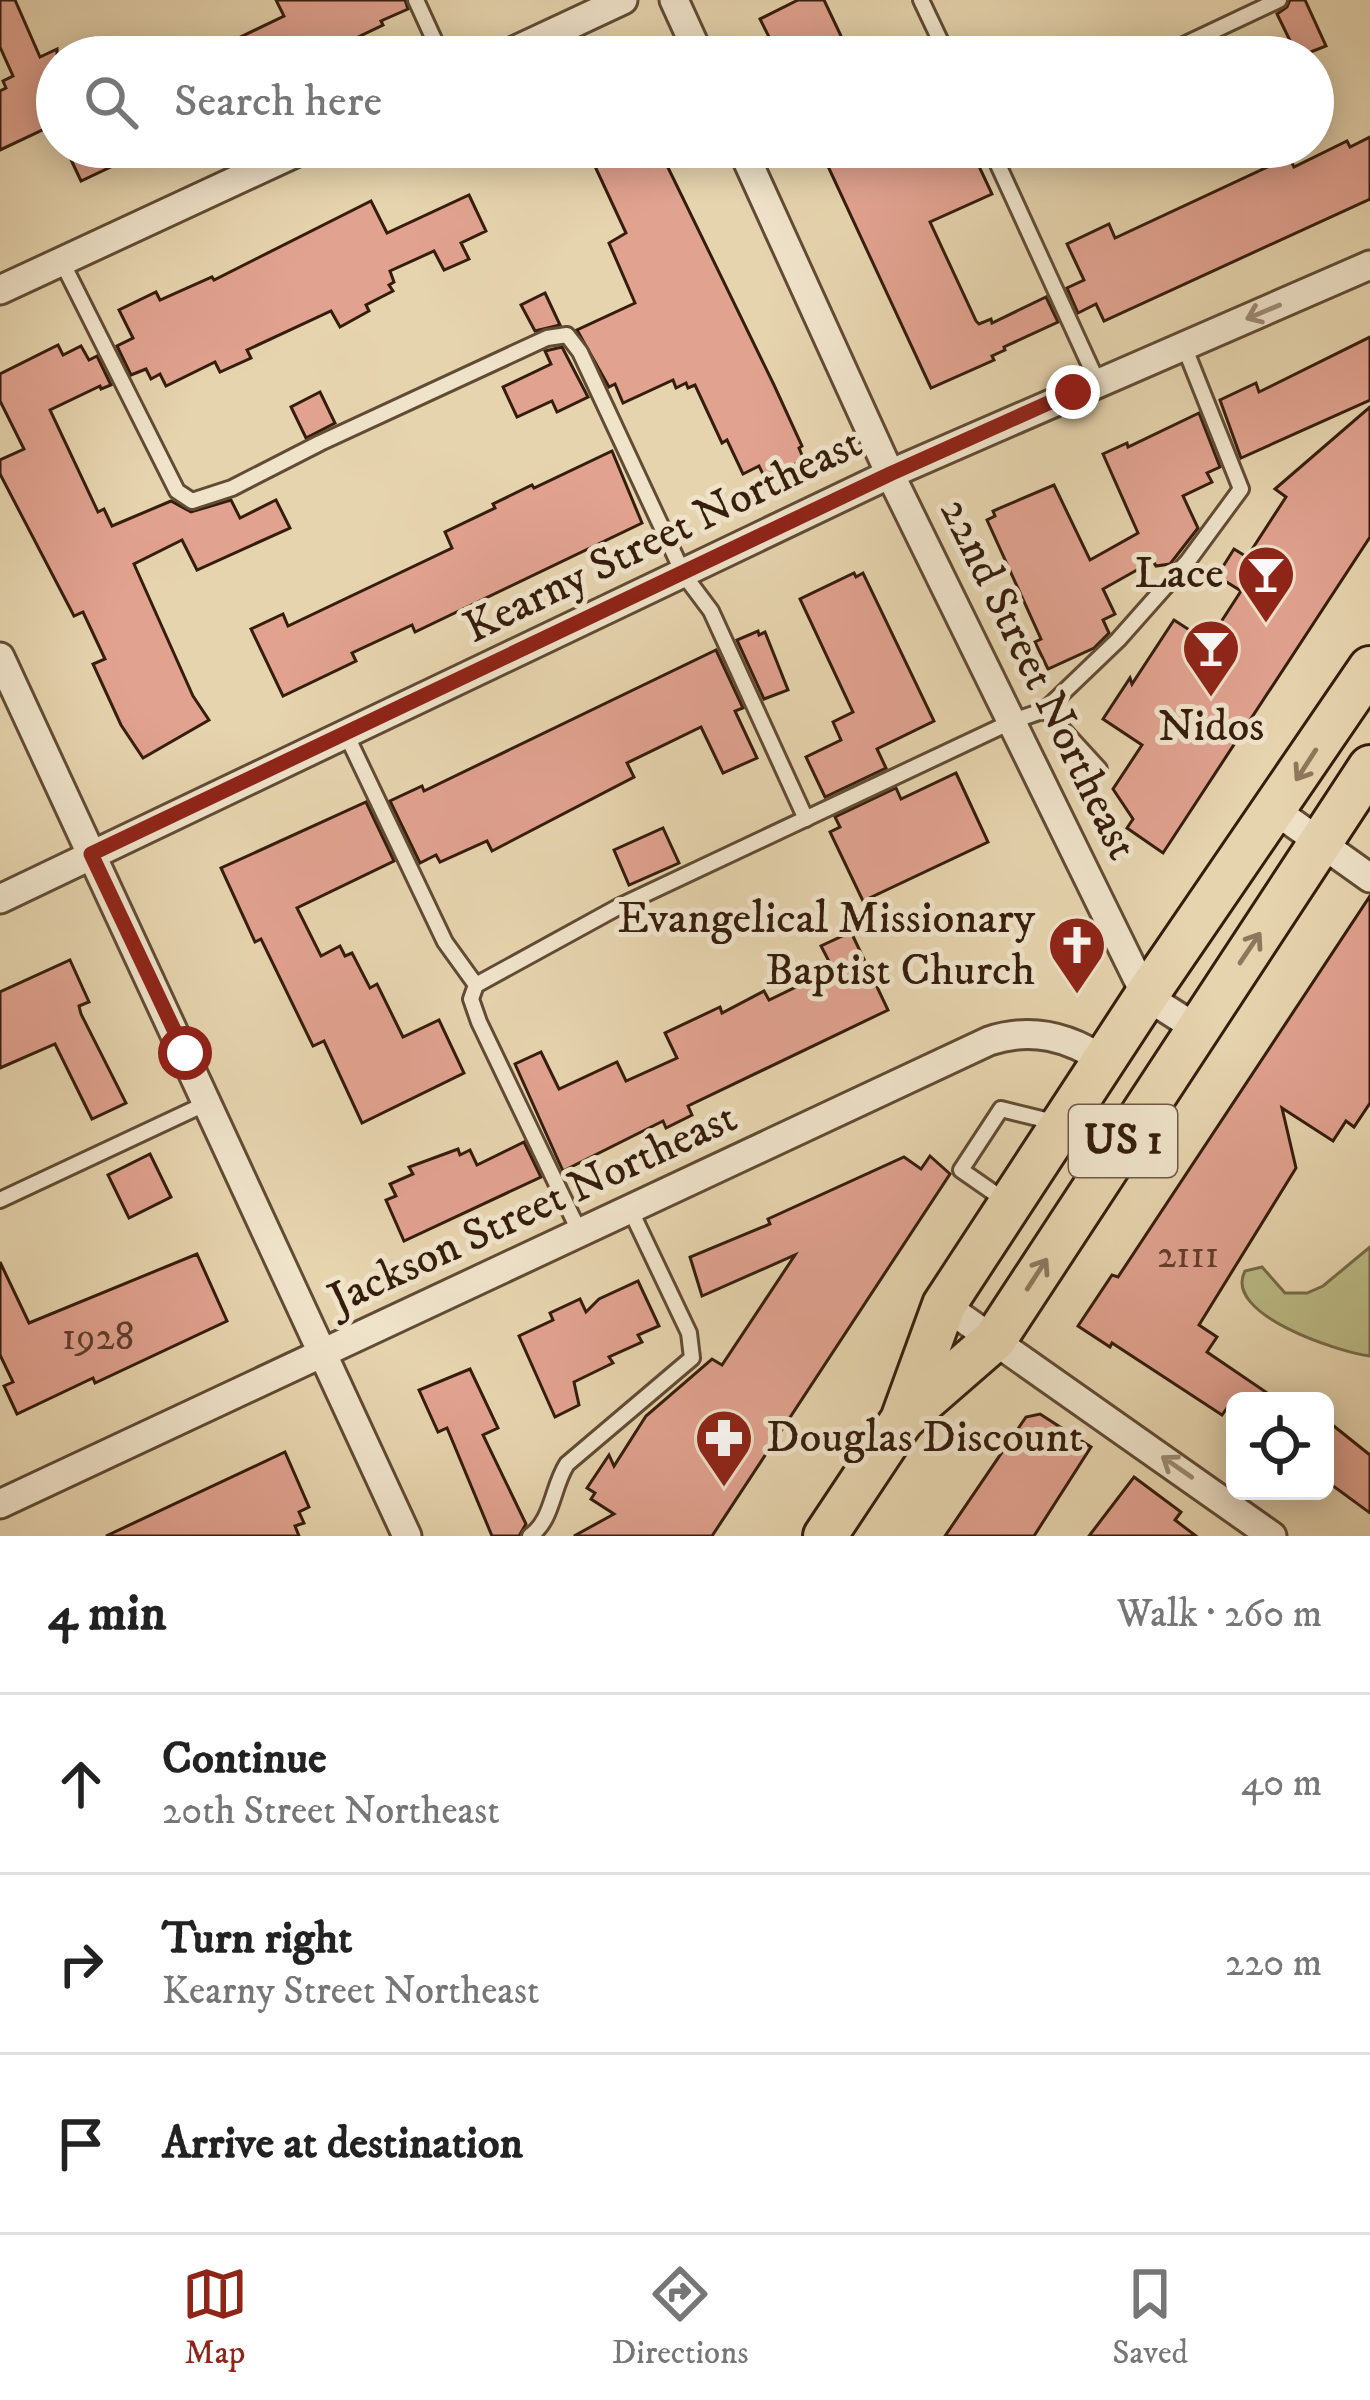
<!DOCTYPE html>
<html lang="en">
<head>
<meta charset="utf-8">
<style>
  body { margin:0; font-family:"IM FELL DW Pica",serif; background:#f2f2f2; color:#222 }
  .controls { position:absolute; right:36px; bottom:36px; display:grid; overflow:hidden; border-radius:18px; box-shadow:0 6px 30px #0003 }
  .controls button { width:108px; height:108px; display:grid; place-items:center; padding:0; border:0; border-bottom:3px solid #e0e0e0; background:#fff; color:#222; font:60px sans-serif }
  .stop { position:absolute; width:36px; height:36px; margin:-27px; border:9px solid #8f2418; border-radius:50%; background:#fff }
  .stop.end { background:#8f2418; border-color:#fff; box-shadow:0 3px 12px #0008 }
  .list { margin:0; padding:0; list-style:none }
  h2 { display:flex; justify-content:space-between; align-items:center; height:156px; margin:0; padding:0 48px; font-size:51px }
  h2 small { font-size:39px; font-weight:400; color:#767676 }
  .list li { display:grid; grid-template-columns:78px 1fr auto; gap:36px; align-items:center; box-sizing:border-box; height:180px; padding:0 48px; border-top:3px solid #e0e0e0 }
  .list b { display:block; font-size:45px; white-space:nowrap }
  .list p { margin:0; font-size:39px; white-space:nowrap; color:#767676 }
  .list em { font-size:39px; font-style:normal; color:#767676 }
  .icon { flex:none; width:66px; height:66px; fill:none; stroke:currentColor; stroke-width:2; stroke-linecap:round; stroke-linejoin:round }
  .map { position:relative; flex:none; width:1370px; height:1536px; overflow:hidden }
  .search { position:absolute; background:#fff; box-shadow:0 6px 30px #0003; left:36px; right:36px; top:36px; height:132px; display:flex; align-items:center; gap:30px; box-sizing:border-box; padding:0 42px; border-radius:66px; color:#767676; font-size:45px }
  .sheet { height:696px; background:#fff }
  nav { display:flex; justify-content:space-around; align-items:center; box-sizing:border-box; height:168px; border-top:3px solid #e0e0e0; background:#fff; font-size:33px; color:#767676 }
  nav a { display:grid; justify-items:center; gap:6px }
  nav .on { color:#8f2418 }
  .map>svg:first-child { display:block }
  .green { fill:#bbbb86; stroke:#786c49; stroke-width:3 }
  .building { fill:#e1a290; stroke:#351d0c; stroke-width:3 }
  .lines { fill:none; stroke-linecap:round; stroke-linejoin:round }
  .service-casing { stroke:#614b34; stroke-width:20 }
  .minor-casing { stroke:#614b34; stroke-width:33 }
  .primary-casing { stroke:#351d0c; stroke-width:48 }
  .service { stroke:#efe3ca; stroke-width:14 }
  .minor { stroke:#efe3ca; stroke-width:27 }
  .primary { stroke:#e6d4ae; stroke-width:42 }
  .oneway { stroke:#9b8a74 }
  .oneway2 { stroke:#8e785d }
  .route { stroke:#8f2418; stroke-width:15 }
  .labels { text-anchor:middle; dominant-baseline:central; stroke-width:10; stroke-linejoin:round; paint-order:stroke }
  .number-label { font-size:39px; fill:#603e2d }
  .shield { fill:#efe3ca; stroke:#6d5845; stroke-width:3 }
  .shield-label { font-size:42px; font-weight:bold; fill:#351d0c }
  .street-label { font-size:45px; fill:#351d0c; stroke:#efe3ca }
  .poi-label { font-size:45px; fill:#351d0c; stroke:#efe3ca; text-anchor:end }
</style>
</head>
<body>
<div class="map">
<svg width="1370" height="1536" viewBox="0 0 1370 1536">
  <rect width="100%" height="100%" fill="#e6d4ae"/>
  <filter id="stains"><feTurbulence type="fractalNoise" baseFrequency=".00167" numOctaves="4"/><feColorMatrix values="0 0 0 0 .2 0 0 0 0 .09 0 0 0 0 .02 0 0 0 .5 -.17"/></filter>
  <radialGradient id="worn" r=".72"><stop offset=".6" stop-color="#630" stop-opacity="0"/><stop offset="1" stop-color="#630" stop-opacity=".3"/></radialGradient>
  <path class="green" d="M1370 1247V1356C1338 1352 1222 1314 1245 1271L1262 1267 1285 1293H1307L1323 1286Z"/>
  <g class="building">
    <path d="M0 0H15L40 57 57 49V123L0 150V91L6 88 3 81 13 76 0 47Z"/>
    <path d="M276 0H405L408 9 381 21 383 25 316 57H199L284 16Z"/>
    <path d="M798 0H824L851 57H779L760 19Z"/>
    <path d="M1290 0H1305L1326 46 1298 57 1277 14 1287 7Z"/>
    <path d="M1370 137V199L1104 321 1096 304 1078 313 1067 288 1084 280 1067 244 1109 224 1115 238 1289 157 1294 167 1347 141 1350 147Z"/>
    <path d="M65 147H153L81 181Z"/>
    <path d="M586 147H658L774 385 802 446 799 448 804 460 765 478 759 466 743 474 727 440 722 443 695 385 688 388 686 383 676 388 673 380 623 403 615 384 609 387 577 330 635 303 609 243 626 233Z"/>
    <path d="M819 147H970L992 194 930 222 976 321 979 324 991 319 992 323 1046 297 1058 322 1004 347 1005 350 992 356 994 360 931 388Z"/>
    <path d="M469 195 486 231 461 243 469 259 444 270 434 251 390 271 394 282 389 285 393 291 366 305 369 311 340 327 331 311 247 350 251 358 220 372 215 362 166 386 160 374 151 379 146 369 131 375 117 346 133 338 119 310 156 292 160 300 212 277 214 280 371 201 387 233Z"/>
    <path d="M545 293 560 325 535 331 521 305Z"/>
    <path d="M1370 337V400L1241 458 1220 400 1256 383 1259 392Z"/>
    <path d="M58 345 63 355 81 346 89 360 97 356 111 385 101 389 100 386 50 410 98 512 104 509 112 526 171 501 191 512 231 500 240 518 276 500 290 528 197 570 182 540 134 564 193 696 209 720 143 758 121 725 93 664 105 659 83 612 74 616 0 474V460L24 449 0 401V374Z"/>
    <path d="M562 347 588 397 557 412 552 401 517 417 503 387 551 364 545 351Z"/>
    <path d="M320 392 335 423 306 438 291 407Z"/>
    <path d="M1370 407V537L1163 853 1127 828 1133 819 1113 789 1142 745 1103 719 1130 678 1132 684 1174 620 1208 642 1241 591 1217 576 1234 549 1247 557 1286 497 1275 489Z"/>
    <path d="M1199 413 1220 467 1207 473 1212 482 1183 496 1198 528 1170 564 1156 566 1153 561 1103 589 1115 614 1103 620 1109 633 1094 648 1048 669 1035 642 1041 639 987 520 995 516 993 511 1054 485 1090 560 1138 533 1103 454 1127 443 1128 447Z"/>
    <path d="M612 451 642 523 415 632 412 625 352 653 356 661 283 696 251 629 283 614 288 626 452 548 445 532 495 508 493 504 532 485 534 488Z"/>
    <path d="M854 573 856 577 863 573 934 721 877 749 886 768 825 797 806 757 841 740 833 722 853 712 800 599Z"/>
    <path d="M758 631 759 635 765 632 788 690 764 699 737 640Z"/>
    <path d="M716 650 743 708 735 711 757 758 723 773 701 727 627 763 634 777 492 851 487 841 440 862 436 855 420 863 390 801 422 786 424 791Z"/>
    <path d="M956 773 988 842 863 901 830 832 840 827 835 817 896 788 901 799Z"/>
    <path d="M366 802 394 861 297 908 321 956 340 946 345 956 352 953 370 988 377 984 403 1037 439 1020 464 1073 362 1123 324 1041 313 1046 261 939 255 942 221 868Z"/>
    <path d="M663 828 679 863 629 885 614 850Z"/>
    <path d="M1370 896V1103L1354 1127 1346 1121 1333 1141 1282 1108 1296 1168 1199 1325 1217 1337 1207 1352 1279 1401H1232L1222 1415 1112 1343 1110 1347 1078 1326 1112 1275 1118 1277Z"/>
    <path d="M851 932 888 1010 688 1106 692 1115 666 1128 663 1121 563 1171 515 1064 541 1052 559 1089 617 1062 626 1081 677 1058 665 1033 720 1007 722 1013 764 991 769 1000 833 969 821 946Z"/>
    <path d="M70 960 89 1002 79 1006 81 1014 126 1103 92 1119 55 1044 0 1068V992Z"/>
    <path d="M524 1142 541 1177 404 1241 386 1200 396 1196 390 1184 413 1174 409 1167 458 1149 460 1155 470 1150 477 1165Z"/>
    <path d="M150 1154 171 1197 129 1218 108 1175Z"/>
    <path d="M930 1156 950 1174 712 1536H574L614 1514 591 1499 595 1493 587 1488 609 1455 614 1466 646 1416 712 1359 722 1365 795 1255 702 1296 690 1257 770 1224 768 1219 904 1157 921 1169Z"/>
    <path d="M197 1254 227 1321 95 1383 93 1378 17 1414 4 1386 13 1382 0 1355V1262L29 1323Z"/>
    <path d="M638 1281 659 1326 638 1335 642 1342 609 1357 613 1363 574 1382 579 1405 555 1417 519 1336 553 1320 550 1313 580 1299 586 1312 599 1299Z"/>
    <path d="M470 1369 498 1428 483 1435 526 1524 519 1536H492L447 1428 438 1432 419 1390Z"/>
    <path d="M1040 1414 1091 1447 1034 1536H945L1026 1417Z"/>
    <path d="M1325 1419 1370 1455V1513L1325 1480Z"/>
    <path d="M285 1452 309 1507 299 1512 304 1523 295 1526 299 1536H106Z"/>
    <path d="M1134 1477 1181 1512 1175 1520 1196 1536H1089Z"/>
  </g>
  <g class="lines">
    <g class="service-casing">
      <g id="service">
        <path d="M416 0 442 57"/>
        <path d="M921 0 948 57"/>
        <path d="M1158 57 1279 0"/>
        <path d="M990 147 1097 381"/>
        <path d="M62 262 177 491 192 501 232 488 320 443 547 338 567 335 580 352 684 575 711 611 806 819"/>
        <path d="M1045 710 1099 769"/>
        <path d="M346 734 445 942 476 985"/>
        <path d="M0 1200 207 1103"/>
        <path d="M1007 1202 961 1170 1001 1109 1058 1123"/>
        <path d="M580 1233 479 1022 471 999 476 985 620 906 1013 721 1045 710 1118 640 1188 561 1241 489 1184 346"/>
        <path d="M530 1536C553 1520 552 1487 567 1464L692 1358 689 1333 630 1209"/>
      </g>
    </g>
    <g class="minor-casing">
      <g id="minor">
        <path d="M674 0 700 57"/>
        <path d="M501 57 623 0"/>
        <path d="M741 147 890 474 1146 996 1196 1028"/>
        <path d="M0 290 308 147"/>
        <path d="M0 657 407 1536"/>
        <path d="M1276 811 1370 878"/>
        <path d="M0 899 890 474 1370 265"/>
        <path d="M944 1305 1272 1536"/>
        <path d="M0 1504 989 1041C1031 1027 1069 1036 1106 1062"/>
      </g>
    </g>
    <g class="primary-casing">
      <g id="primary">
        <path d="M903 1419 995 1339 1370 767"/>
        <path d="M825 1536 902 1420 944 1305 1146 996 1370 668"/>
      </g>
    </g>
    <use href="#service" class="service"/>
    <use href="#minor" class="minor"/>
    <use href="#primary" class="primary"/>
  </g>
  <defs><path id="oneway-shaft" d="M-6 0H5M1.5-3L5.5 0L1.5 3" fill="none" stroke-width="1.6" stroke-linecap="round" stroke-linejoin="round" transform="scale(3)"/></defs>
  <g class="oneway">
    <use href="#oneway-shaft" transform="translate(1263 312) rotate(157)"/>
    <use href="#oneway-shaft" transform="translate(1177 1467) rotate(-145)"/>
  </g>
  <g class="oneway2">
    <use href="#oneway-shaft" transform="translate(1306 765) rotate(123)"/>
    <use href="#oneway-shaft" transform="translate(1250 948) rotate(-56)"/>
    <use href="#oneway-shaft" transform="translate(1037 1274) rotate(-57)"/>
  </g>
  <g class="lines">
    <path class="route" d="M185 1053 91 854 890 474 1073 392"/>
  </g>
  <defs>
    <g id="bar-pin" transform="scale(3)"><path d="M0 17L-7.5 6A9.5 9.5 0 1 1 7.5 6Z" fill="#8f2418" stroke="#efe3ca"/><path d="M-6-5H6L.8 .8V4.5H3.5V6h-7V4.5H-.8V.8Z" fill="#fff"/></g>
    <g id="church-pin" transform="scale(3)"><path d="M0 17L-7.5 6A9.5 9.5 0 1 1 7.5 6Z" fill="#8f2418" stroke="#efe3ca"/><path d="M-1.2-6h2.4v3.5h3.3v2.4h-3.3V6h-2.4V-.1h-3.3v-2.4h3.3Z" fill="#fff"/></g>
    <g id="pharmacy-pin" transform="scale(3)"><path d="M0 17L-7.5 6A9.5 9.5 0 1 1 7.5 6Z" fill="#8f2418" stroke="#efe3ca"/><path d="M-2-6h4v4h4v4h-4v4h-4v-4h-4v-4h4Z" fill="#fff"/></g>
  </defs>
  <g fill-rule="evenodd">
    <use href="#bar-pin" x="1266" y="574"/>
    <use href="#bar-pin" x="1211" y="648"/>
    <use href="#church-pin" x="1077" y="945"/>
    <use href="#pharmacy-pin" x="724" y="1438"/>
  </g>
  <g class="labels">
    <g class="number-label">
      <text x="1188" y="1255">2111</text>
      <text x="98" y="1337">1928</text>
    </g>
    <rect class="shield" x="1069" y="1105" width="108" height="72" rx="9"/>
    <g class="shield-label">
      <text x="1123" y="1141">US 1</text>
    </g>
    <g class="street-label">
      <text transform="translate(663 536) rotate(-26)">Kearny Street Northeast</text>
      <text transform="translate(1038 679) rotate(64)">22nd Street Northeast</text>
      <text transform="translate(533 1209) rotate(-25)">Jackson Street Northeast</text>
    </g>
    <g class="poi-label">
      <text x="1224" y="574">Lace</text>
      <text x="1211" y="727" text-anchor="middle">Nidos</text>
      <text x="1035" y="919">Evangelical Missionary<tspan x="1035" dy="52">Baptist Church</tspan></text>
      <text x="766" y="1438" text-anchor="start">Douglas Discount</text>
    </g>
  </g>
  <rect width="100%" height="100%" filter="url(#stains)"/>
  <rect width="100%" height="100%" fill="url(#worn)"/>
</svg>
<div class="controls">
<button><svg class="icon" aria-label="locate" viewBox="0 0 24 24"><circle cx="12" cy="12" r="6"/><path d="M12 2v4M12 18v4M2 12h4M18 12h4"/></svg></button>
</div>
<div class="stop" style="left:185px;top:1053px"></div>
<div class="stop end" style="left:1073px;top:392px"></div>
<div class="search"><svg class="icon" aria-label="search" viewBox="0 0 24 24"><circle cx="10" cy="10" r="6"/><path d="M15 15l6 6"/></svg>Search here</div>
</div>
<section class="sheet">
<h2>4 min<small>Walk · 260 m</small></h2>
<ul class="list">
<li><svg class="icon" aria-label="ahead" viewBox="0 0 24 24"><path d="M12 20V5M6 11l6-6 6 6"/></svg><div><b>Continue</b><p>20th Street Northeast</p></div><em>40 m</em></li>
<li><svg class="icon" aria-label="right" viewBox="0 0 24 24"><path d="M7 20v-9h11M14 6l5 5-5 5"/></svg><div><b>Turn right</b><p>Kearny Street Northeast</p></div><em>220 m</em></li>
<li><svg class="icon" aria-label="arrive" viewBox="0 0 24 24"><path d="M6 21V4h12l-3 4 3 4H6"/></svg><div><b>Arrive at destination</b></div></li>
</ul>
</section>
<nav>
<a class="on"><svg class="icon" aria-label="map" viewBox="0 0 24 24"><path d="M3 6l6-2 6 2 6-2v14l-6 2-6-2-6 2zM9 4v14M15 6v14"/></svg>Map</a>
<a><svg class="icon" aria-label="directions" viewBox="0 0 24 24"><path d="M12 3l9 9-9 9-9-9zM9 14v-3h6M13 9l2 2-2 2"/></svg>Directions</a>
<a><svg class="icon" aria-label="saved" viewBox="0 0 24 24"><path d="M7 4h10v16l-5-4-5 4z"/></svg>Saved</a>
</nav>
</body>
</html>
